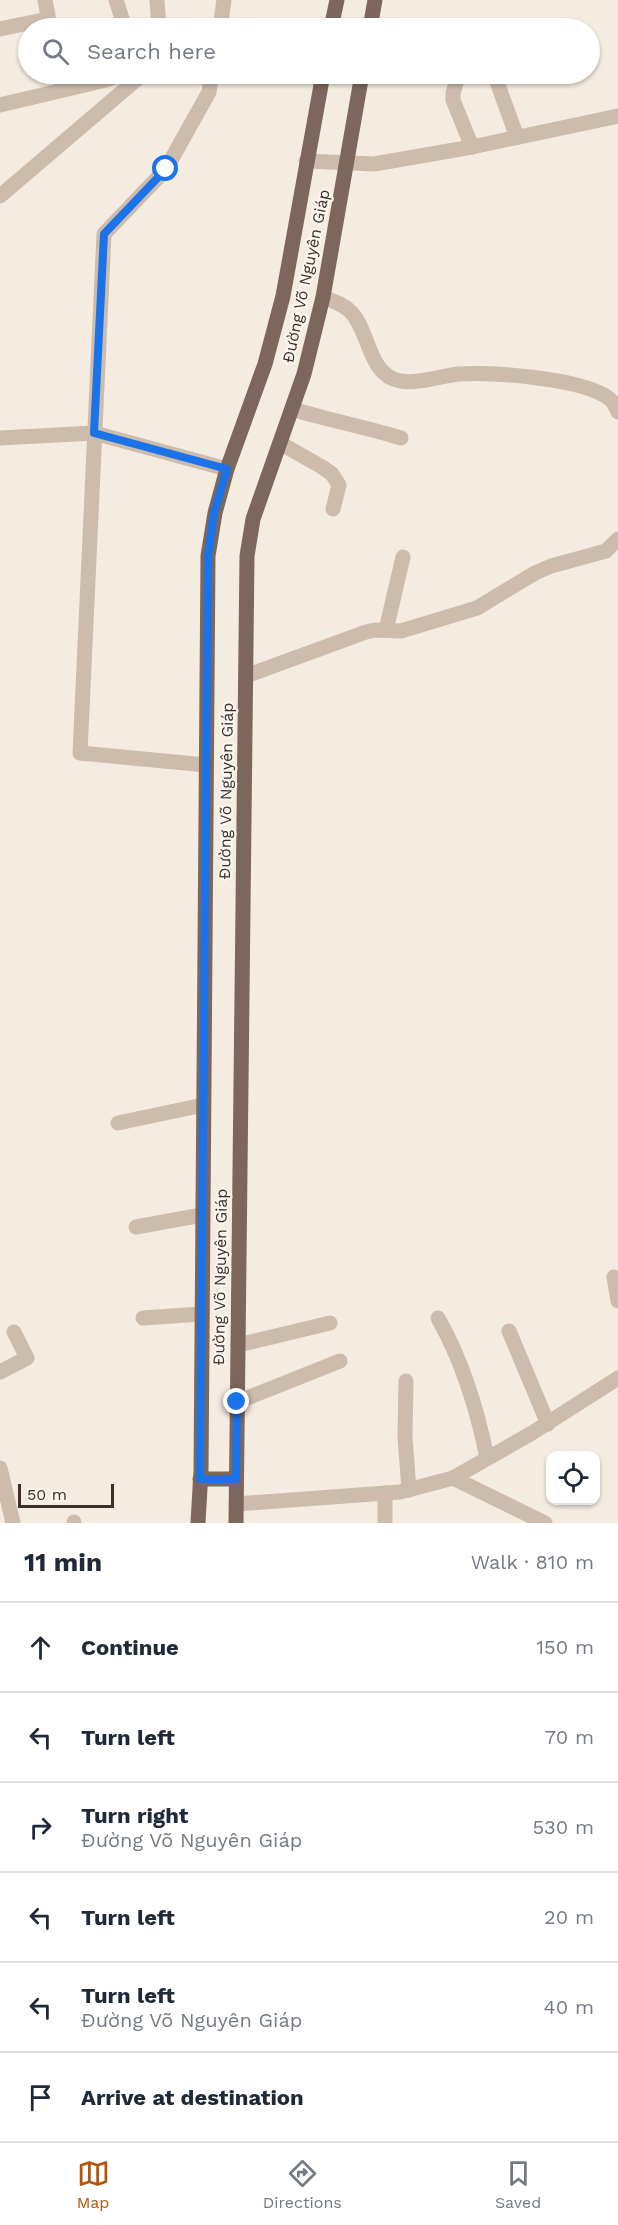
<!DOCTYPE html>
<html lang="en">
<head>
<meta charset="utf-8">
<style>
  body { margin:0; font-family:"Work Sans",sans-serif; background:#f6f6f7; color:#1f2937 }
  .controls { position:absolute; right:18px; bottom:18px; display:grid; overflow:hidden; border-radius:12px; box-shadow:0 2px 4px #0004 }
  .controls button { width:54px; height:54px; display:grid; place-items:center; padding:0; border:0; border-bottom:2px solid #e0e1e3; background:#fff; color:#1f2937; font:30px sans-serif }
  .scale { position:absolute; left:18px; bottom:15px; width:96px; box-sizing:border-box; padding-left:6px; border:3px solid #3b302b; border-top:0; font-size:16px; line-height:21px; white-space:nowrap; color:#3b302b; -webkit-text-stroke:4px #fbf5ee; paint-order:stroke }
  .stop { position:absolute; width:18px; height:18px; margin:-14px; border:4px solid #1a73e8; border-radius:50%; background:#fff }
  .stop.end { background:#1a73e8; border-color:#fff; box-shadow:0 2px 6px #0008 }
  .list { margin:0; padding:0; list-style:none }
  h2 { display:flex; justify-content:space-between; align-items:center; height:78px; margin:0; padding:0 24px; font-size:26px }
  h2 small { font-size:20px; font-weight:400; color:#747a83 }
  .list li { display:grid; grid-template-columns:39px 1fr auto; gap:18px; align-items:center; box-sizing:border-box; height:90px; padding:0 24px; border-top:2px solid #e0e1e3 }
  .list b { display:block; font-size:22px; white-space:nowrap }
  .list p { margin:0; font-size:20px; white-space:nowrap; color:#747a83 }
  .list em { font-size:20px; font-style:normal; color:#747a83 }
  .icon { flex:none; width:33px; height:33px; fill:none; stroke:currentColor; stroke-width:2; stroke-linecap:round; stroke-linejoin:round }
  .map { position:relative; flex:none; width:618px; height:1523px; overflow:hidden }
  .search { position:absolute; background:#fff; box-shadow:0 2px 4px #0004; left:18px; right:18px; top:18px; height:66px; display:flex; align-items:center; gap:15px; box-sizing:border-box; padding:0 21px; border-radius:33px; color:#747a83; font-size:22px }
  .sheet { height:618px; background:#fff }
  nav { display:flex; justify-content:space-around; align-items:center; box-sizing:border-box; height:84px; border-top:2px solid #e0e1e3; background:#fff; font-size:16px; color:#747a83 }
  nav a { display:grid; justify-items:center; gap:3px }
  nav .on { color:#b45309 }
  .map>svg:first-child { display:block }
  .lines { fill:none; stroke-linecap:round; stroke-linejoin:round }
  .minor { stroke:#cdbbac; stroke-width:15 }
  .major { stroke:#7d675c; stroke-width:15 }
  .route { stroke:#1a73e8; stroke-width:8 }
  .labels { text-anchor:middle; dominant-baseline:central; stroke-width:4.5; stroke-linejoin:round; paint-order:stroke }
  .street-label { font-size:16px; fill:#3b302b; stroke:#fbf5ee }
</style>
</head>
<body>
<div class="map">
<svg width="618" height="1523" viewBox="0 0 618 1523">
  <rect width="100%" height="100%" fill="#f4ebe1"/>
  <g class="lines">
    <g class="minor">
      <path d="M45 0 50 26"/>
      <path d="M116 0 125 28"/>
      <path d="M157 0 159 28"/>
      <path d="M220 28 224 0"/>
      <path d="M0 29 48 19"/>
      <path d="M60 74 63 90"/>
      <path d="M459 74 453 93V100L472 147"/>
      <path d="M496 74 497 82 517 137"/>
      <path d="M0 105 106 80 122 74"/>
      <path d="M306 161 374 164 472 147 618 116"/>
      <path d="M0 196 143 74"/>
      <path d="M323 297C333 301 343 304 351 312 370 332 368 375 400 381 420 384 439 376 459 374 492 372 586 378 611 400 614 403 616 408 618 412"/>
      <path d="M292 409C328 420 365 427 401 438"/>
      <path d="M0 438 94 433 227 469"/>
      <path d="M280 443 322 467 332 474 339 485 333 509"/>
      <path d="M386 630 403 557"/>
      <path d="M246 676 366 632 375 630 401 631 477 608 535 573 551 566 606 551 618 539"/>
      <path d="M206 765 80 753 104 234 166 169 209 92 212 74"/>
      <path d="M118 1123 203 1105"/>
      <path d="M136 1227 202 1215"/>
      <path d="M614 1277 618 1301"/>
      <path d="M143 1318 201 1314"/>
      <path d="M438 1318C463 1362 477 1408 487 1458"/>
      <path d="M509 1331 548 1424"/>
      <path d="M238 1345 330 1323"/>
      <path d="M0 1372 27 1358 14 1332"/>
      <path d="M406 1381 405 1437 409 1490"/>
      <path d="M237 1402 340 1361"/>
      <path d="M0 1468 13 1523"/>
      <path d="M453 1478 545 1523"/>
      <path d="M385 1493V1523"/>
      <path d="M236 1504 400 1492 453 1478 532 1433 618 1378"/>
      <path d="M74 1522V1523"/>
    </g>
    <g class="major">
      <path d="M331 28 337 0"/>
      <path d="M370 28 375 0"/>
      <path d="M200 1479H236"/>
      <path d="M198 1523 201 1471 208 556 215 513 227 469 265 364 283 296 323 74"/>
      <path d="M236 1523 247 556 253 519 304 374 323 297 362 74"/>
    </g>
  </g>
  <g class="lines">
    <path class="route" d="M166 169 104 234 94 433 227 469 214 513 208 556 200 1479H236L237 1402"/>
  </g>
  <g class="labels">
    <g class="street-label">
      <text transform="translate(306 276) rotate(-78)">Đường Võ Nguyên Giáp</text>
      <text transform="translate(226 791) rotate(-89)">Đường Võ Nguyên Giáp</text>
      <text transform="translate(220 1277) rotate(-89)">Đường Võ Nguyên Giáp</text>
    </g>
  </g>
</svg>
<div class="controls">
<button><svg class="icon" aria-label="locate" viewBox="0 0 24 24"><circle cx="12" cy="12" r="6"/><path d="M12 2v4M12 18v4M2 12h4M18 12h4"/></svg></button>
</div>
<div class="scale">50 m</div>
<div class="stop" style="left:166px;top:169px"></div>
<div class="stop end" style="left:237px;top:1402px"></div>
<div class="search"><svg class="icon" aria-label="search" viewBox="0 0 24 24"><circle cx="10" cy="10" r="6"/><path d="M15 15l6 6"/></svg>Search here</div>
</div>
<section class="sheet">
<h2>11 min<small>Walk · 810 m</small></h2>
<ul class="list">
<li><svg class="icon" aria-label="ahead" viewBox="0 0 24 24"><path d="M12 20V5M6 11l6-6 6 6"/></svg><div><b>Continue</b></div><em>150 m</em></li>
<li><svg class="icon" aria-label="left" viewBox="0 0 24 24"><path d="M17 20v-9H6M10 6l-5 5 5 5"/></svg><div><b>Turn left</b></div><em>70 m</em></li>
<li><svg class="icon" aria-label="right" viewBox="0 0 24 24"><path d="M7 20v-9h11M14 6l5 5-5 5"/></svg><div><b>Turn right</b><p>Đường Võ Nguyên Giáp</p></div><em>530 m</em></li>
<li><svg class="icon" aria-label="left" viewBox="0 0 24 24"><path d="M17 20v-9H6M10 6l-5 5 5 5"/></svg><div><b>Turn left</b></div><em>20 m</em></li>
<li><svg class="icon" aria-label="left" viewBox="0 0 24 24"><path d="M17 20v-9H6M10 6l-5 5 5 5"/></svg><div><b>Turn left</b><p>Đường Võ Nguyên Giáp</p></div><em>40 m</em></li>
<li><svg class="icon" aria-label="arrive" viewBox="0 0 24 24"><path d="M6 21V4h12l-3 4 3 4H6"/></svg><div><b>Arrive at destination</b></div></li>
</ul>
</section>
<nav>
<a class="on"><svg class="icon" aria-label="map" viewBox="0 0 24 24"><path d="M3 6l6-2 6 2 6-2v14l-6 2-6-2-6 2zM9 4v14M15 6v14"/></svg>Map</a>
<a><svg class="icon" aria-label="directions" viewBox="0 0 24 24"><path d="M12 3l9 9-9 9-9-9zM9 14v-3h6M13 9l2 2-2 2"/></svg>Directions</a>
<a><svg class="icon" aria-label="saved" viewBox="0 0 24 24"><path d="M7 4h10v16l-5-4-5 4z"/></svg>Saved</a>
</nav>
</body>
</html>
